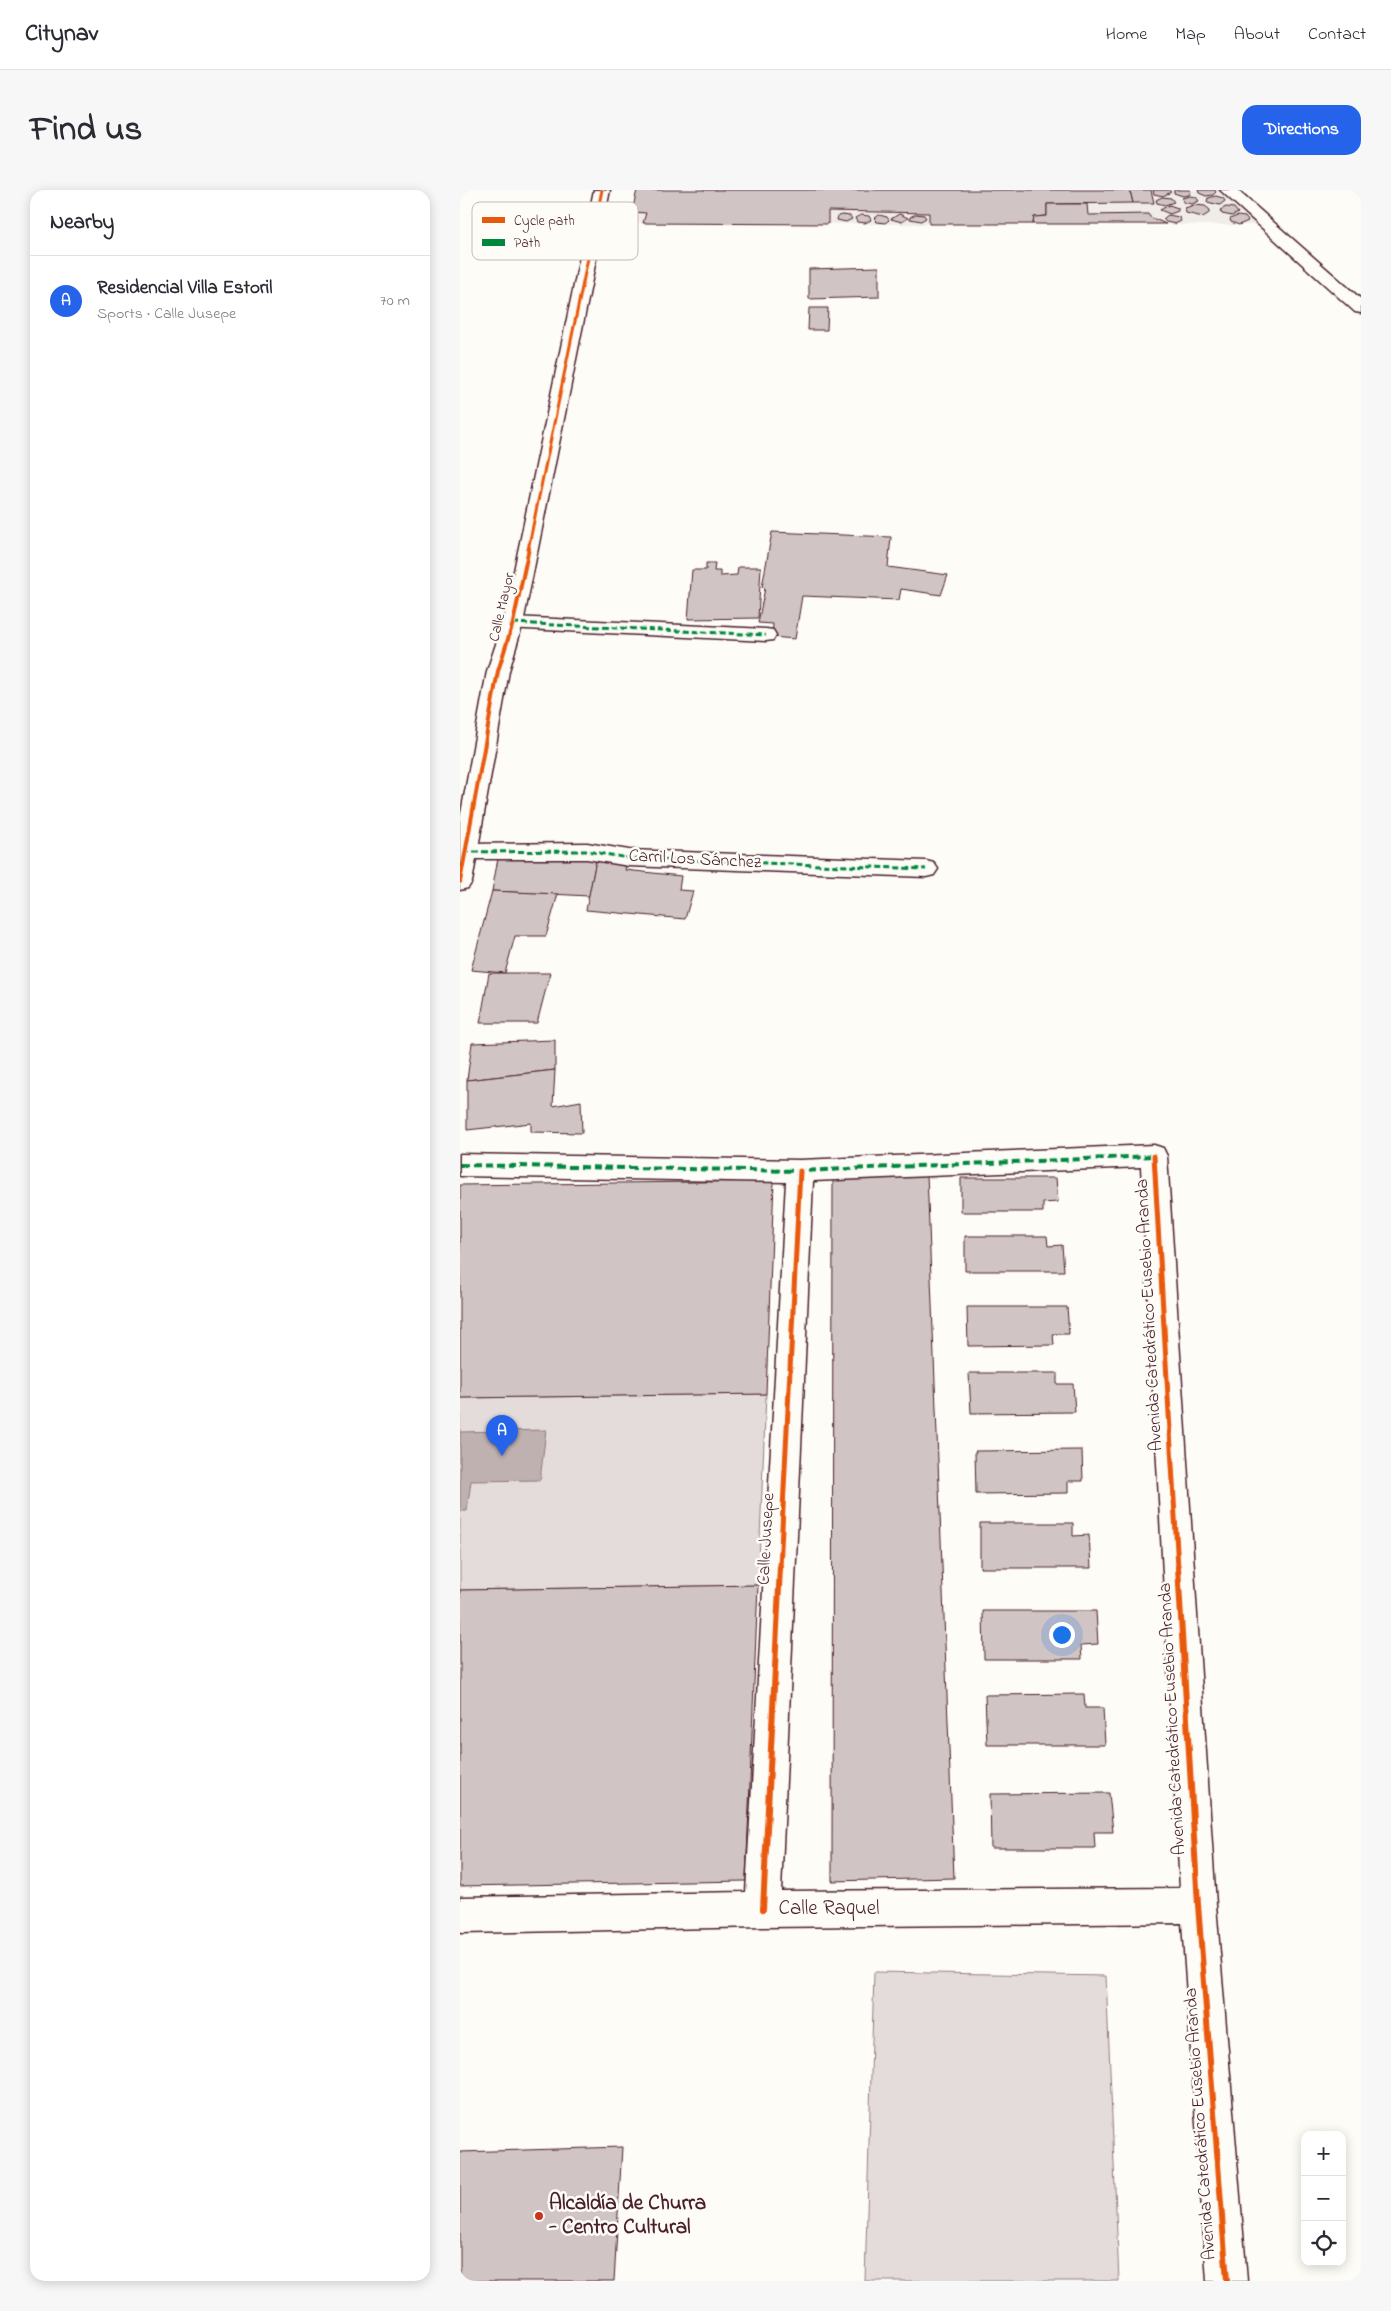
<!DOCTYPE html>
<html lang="en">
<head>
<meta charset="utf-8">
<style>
  body { margin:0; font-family:"Indie Flower",sans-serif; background:#f7f7f7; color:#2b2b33 }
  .controls { position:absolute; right:15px; bottom:15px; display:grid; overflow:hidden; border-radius:10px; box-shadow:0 2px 12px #0003 }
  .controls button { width:45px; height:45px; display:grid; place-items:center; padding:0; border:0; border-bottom:1px solid #e1e1e2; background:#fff; color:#2b2b33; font:25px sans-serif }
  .you { position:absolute; left:601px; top:1444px; width:18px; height:18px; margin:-12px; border:4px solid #fff; border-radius:50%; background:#1a73e8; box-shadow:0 0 0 8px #1a73e833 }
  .badge { display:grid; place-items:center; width:32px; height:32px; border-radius:50%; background:#2563eb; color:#fff; font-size:16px; font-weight:700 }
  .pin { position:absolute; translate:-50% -41px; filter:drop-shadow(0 1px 2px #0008) }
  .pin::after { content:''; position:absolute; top:26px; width:18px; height:15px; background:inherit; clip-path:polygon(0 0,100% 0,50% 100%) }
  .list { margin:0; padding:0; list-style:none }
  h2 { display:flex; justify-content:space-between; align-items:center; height:65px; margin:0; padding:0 20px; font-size:21px }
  h2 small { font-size:16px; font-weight:400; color:#7c7c81 }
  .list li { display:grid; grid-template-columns:32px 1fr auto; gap:15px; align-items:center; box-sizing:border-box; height:90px; padding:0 20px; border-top:1px solid #e1e1e2 }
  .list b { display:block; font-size:19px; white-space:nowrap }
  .list p { margin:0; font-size:16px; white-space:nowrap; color:#7c7c81 }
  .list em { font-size:16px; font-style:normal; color:#7c7c81 }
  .icon { flex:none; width:28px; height:28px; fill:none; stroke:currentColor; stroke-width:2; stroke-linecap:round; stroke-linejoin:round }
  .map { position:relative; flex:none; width:901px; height:2091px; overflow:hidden; border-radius:15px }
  header { display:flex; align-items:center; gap:30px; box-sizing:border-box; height:70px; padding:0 25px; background:#fff; border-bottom:1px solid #e1e1e2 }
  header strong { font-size:24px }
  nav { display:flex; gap:28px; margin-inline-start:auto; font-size:18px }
  .intro { display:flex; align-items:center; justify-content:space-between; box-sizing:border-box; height:120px; padding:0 30px }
  h1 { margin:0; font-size:35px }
  .button { padding:12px 22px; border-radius:15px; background:#2563eb; color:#fff; font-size:18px; font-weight:700 }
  main { display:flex; gap:30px; padding:0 30px }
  aside { flex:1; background:#fff; border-radius:15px; box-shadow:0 2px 12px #0003 }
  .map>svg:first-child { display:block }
  .built { fill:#f0ece8 }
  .green { fill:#e3dcda; stroke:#967e82 }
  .water { fill:#c0b1b1; stroke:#91777b }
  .building { fill:#d0c5c4; stroke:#4a1f2b }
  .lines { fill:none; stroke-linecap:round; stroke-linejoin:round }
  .street-casing { stroke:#4a1f2b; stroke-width:3 }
  .secondary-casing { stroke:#4a1f2b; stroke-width:3 }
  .street { fill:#fdfcf7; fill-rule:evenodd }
  .secondary { fill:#fdfcf7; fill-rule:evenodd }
  .quiet-far1 { stroke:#00873e; stroke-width:3; stroke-dasharray:6 3; stroke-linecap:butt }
  .quiet { stroke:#00873e; stroke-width:4; stroke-dasharray:8 4; stroke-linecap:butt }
  .cycleway-far3-casing { stroke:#fdfcf7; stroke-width:5 }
  .cycleway-far2-casing { stroke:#fdfcf7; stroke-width:6 }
  .cycleway-far1-casing { stroke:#fdfcf7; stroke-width:8 }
  .cycleway-casing { stroke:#fdfcf7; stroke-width:9 }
  .cycleway-far3 { stroke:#e8590c; stroke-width:3 }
  .cycleway-far2 { stroke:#e8590c; stroke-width:4 }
  .cycleway-far1 { stroke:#e8590c; stroke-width:5 }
  .cycleway { stroke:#e8590c; stroke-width:6 }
  .poi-dot { fill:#c8321e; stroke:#fdfcf7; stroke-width:2 }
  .labels { text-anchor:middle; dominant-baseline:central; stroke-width:5; stroke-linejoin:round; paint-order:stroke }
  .far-street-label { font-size:15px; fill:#4a1f2b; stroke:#fdfcf7 }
  .street-label { font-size:18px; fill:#4a1f2b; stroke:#fdfcf7 }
  .near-street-label { font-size:21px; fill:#4a1f2b; stroke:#fdfcf7 }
  .near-poi-label { font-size:21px; font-weight:bold; fill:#4a1f2b; stroke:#fdfcf7; text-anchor:start }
  .key { fill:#fdfcf7; stroke:#c7baba; stroke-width:1 }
  .key-label { font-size:14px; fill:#4a1f2b }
</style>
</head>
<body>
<header>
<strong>Citynav</strong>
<nav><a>Home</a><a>Map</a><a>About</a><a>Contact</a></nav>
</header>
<div class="intro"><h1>Find us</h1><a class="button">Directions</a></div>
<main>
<aside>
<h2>Nearby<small></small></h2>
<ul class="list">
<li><span class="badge">A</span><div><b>Residencial Villa Estoril</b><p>Sports · Calle Jusepe</p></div><em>70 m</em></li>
</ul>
</aside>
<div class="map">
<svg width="901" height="2091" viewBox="0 0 901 2091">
  <rect width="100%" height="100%" fill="#fdfcf7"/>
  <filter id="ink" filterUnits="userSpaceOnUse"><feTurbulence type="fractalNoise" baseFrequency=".02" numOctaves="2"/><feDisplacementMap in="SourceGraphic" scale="10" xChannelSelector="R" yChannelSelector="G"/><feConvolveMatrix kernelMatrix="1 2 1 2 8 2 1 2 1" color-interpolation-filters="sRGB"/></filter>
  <g filter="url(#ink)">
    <path class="built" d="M177 0H760L801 35 169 33Z"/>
    <g class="green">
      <path d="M306 1204 298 1395 0 1400V1208Z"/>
      <path d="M414 1782 646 1786 659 2091H405Z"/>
    </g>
    <path class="water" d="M86 1240 80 1290 11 1291 7 1321H0V1242Z"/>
    <g class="building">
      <path d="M177 0H670L673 13 587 14V26L574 27 573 34H469V23L368 21V34L183 33 186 23 172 22Z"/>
      <path d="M670 0H691L694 13H673Z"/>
      <path d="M693 0H709L711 2 703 6 694 4Z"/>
      <path d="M714 0H730L731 1 729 5 723 6 714 3Z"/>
      <path d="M738 0H755L756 2 753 5 746 6 739 3Z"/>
      <path d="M730 6 736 7 739 11 732 14 723 12 722 8Z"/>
      <path d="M756 6 763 8 765 11 760 15 747 12 748 8Z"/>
      <path d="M702 7 711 8 714 12 705 15 697 13 696 10Z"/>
      <path d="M587 14H627L628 25 688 24 690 27 706 34H573L574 27 587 26Z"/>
      <path d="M709 15 718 18V21L710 24 700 20Z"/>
      <path d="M734 15 745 16 750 20 749 23 743 27 726 23 725 18Z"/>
      <path d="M766 17 774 18 778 23 772 26 762 24 760 20Z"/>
      <path d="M439 24 442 25 448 28 442 32 431 29Z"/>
      <path d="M456 24 464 25 466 28 461 31 450 29V27Z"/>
      <path d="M382 25 390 26 392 29 386 32 377 30 378 26Z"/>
      <path d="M401 25 409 26 411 30 405 33 397 32 395 28Z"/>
      <path d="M419 25 427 27 429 30 425 33 417 32 414 29Z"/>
      <path d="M708 25 719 27 721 31 715 34 706 32 703 29Z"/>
      <path d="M777 26 785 27 788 31 779 35 771 32 770 29Z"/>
      <path d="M419 77V107L349 109V79Z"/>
      <path d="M349 118H368L367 140H348Z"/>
      <path d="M312 342 431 347 428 377 488 385 481 405 441 399 439 410 342 406 335 449 312 447 313 434 298 433 305 398 302 397Z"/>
      <path d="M246 373H255L254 381H260V386L277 385 278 377H301L298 428 228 429 232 380H246Z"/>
      <path d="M39 663 137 665 129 706 32 701Z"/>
      <path d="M137 665 169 668 165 680 221 686 219 700 233 701 225 729 126 720Z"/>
      <path d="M32 701 98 704 86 746H55L45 783 11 780Z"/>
      <path d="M29 783H90L77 833H20Z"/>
      <path d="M95 850V880L7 890 12 853Z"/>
      <path d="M95 880 93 916 121 911 122 943 71 942V933L7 940V890Z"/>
      <path d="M467 984 494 1688 372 1691 373 986Z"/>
      <path d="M501 988H596L598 1012 583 1013V1022H501Z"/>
      <path d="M314 991 306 1204 0 1208V995Z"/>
      <path d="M505 1046H587L588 1056 602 1055 604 1081H505Z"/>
      <path d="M507 1117H607L609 1144H593L594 1155 508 1156Z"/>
      <path d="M509 1183H597V1194H613L615 1222 511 1223Z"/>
      <path d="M622 1260 623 1291H608V1303L516 1304 515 1261Z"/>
      <path d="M520 1333H613V1346L629 1345 631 1378H520Z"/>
      <path d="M298 1395 286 1691 0 1696V1400Z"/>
      <path d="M523 1421H636L638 1454 621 1455 622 1469H524Z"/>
      <path d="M624 1504 625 1518H643L645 1555H527L525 1505Z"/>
      <path d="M649 1603 653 1642H634L635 1658H531L530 1604Z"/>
      <path d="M162 1957 154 2091H0V1962Z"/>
    </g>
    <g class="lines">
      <g class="street-casing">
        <g id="street">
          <path d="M760 0H777L901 109V123L895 122Z"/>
          <path d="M53 427 306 439 313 440 316 445 313 450 306 451 46 438 43 433 46 428Z"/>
          <path d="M127 653 169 660 466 671 474 673 478 679 474 685 466 687 169 676 127 669H0V655L4 654Z"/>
          <path d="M694 955 703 958 707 966 756 1715 787 2091H747L722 1733 303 1737 0 1743V1707L286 1702 326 992 0 986V964L340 970ZM681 977 720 1698 321 1701 353 991Z"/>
        </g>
      </g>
      <g class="secondary-casing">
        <path id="secondary" d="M134 0H150L63 433 49 481 12 692 8 698 0 700V629L27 481 43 433Z"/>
      </g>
      <use href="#street" class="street"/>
      <use href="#secondary" class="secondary"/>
      <g class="quiet-far1">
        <path d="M53 433 306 445"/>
        <path d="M4 662 127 661 169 668 466 679"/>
      </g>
      <path class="quiet" d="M0 975 340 981 694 966"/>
      <g class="cycleway-far3-casing">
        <path id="cycleway-far3" d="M68 360 142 0"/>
      </g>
      <g class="cycleway-far2-casing">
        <path id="cycleway-far2" d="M0 692 38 481 53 433 69 358"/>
      </g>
      <g class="cycleway-far1-casing">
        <g id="cycleway-far1">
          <path d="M694 966 718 1378"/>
          <path d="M320 1378 340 981"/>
        </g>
      </g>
      <g class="cycleway-casing">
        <g id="cycleway">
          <path d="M718 1377 738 1715 767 2091"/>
          <path d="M303 1719 320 1377"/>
        </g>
      </g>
      <use href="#cycleway-far3" class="cycleway-far3"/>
      <use href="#cycleway-far2" class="cycleway-far2"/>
      <use href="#cycleway-far1" class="cycleway-far1"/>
      <use href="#cycleway" class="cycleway"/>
    </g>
  </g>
  <circle class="poi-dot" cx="79" cy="2026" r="5"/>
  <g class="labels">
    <g class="far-street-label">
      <text transform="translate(42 417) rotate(-77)">Calle Mayor</text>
    </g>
    <g class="street-label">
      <text transform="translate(235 670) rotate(3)">Carril Los Sánchez</text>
      <text transform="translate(690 1125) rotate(-93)">Avenida Catedrático Eusebio Aranda</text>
      <text transform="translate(307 1349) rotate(-87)">Calle Jusepe</text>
      <text transform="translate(713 1529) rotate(-93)">Avenida Catedrático Eusebio Aranda</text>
      <text transform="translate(741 1934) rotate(-94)">Avenida Catedrático Eusebio Aranda</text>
    </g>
    <g class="near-street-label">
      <text x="369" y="1719">Calle Raquel</text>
    </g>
    <g class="near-poi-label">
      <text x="89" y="2014">Alcaldía de Churra<tspan x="89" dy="24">- Centro Cultural</tspan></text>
    </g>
  </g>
  <rect x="12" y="12" width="166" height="58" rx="8" class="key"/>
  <rect x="22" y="27" width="23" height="6" fill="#e8590c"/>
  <rect x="22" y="49" width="23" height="7" fill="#00873e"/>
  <g class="key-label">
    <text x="54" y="35">Cycle path</text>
    <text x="54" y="57">Path</text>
  </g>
</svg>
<div class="controls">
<button>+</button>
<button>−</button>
<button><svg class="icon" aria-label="locate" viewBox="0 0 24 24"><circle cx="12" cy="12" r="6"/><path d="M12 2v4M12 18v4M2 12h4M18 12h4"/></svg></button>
</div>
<div class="you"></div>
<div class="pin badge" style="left:42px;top:1266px">A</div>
</div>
</main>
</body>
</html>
